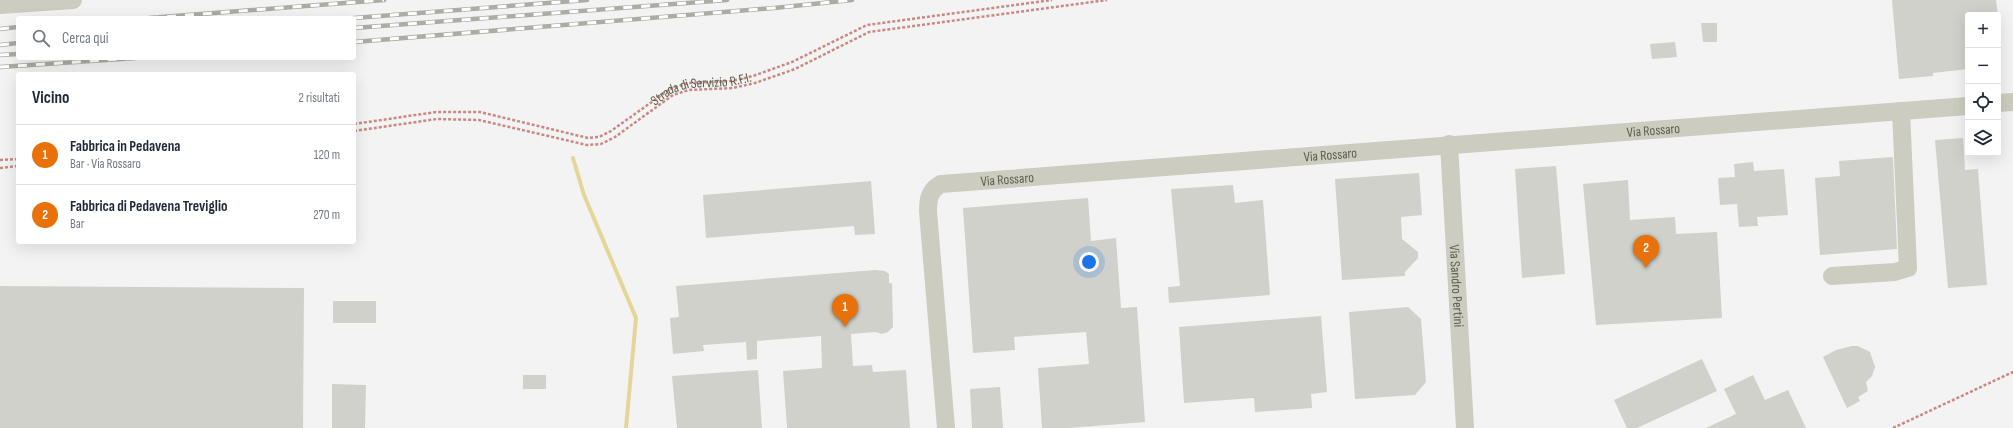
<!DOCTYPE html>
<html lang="it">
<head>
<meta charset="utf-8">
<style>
  body { margin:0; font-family:"Sofia Sans Condensed",sans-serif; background:#f6f6f7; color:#1f2937 }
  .controls { position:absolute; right:12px; top:12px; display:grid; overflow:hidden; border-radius:4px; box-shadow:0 4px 16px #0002 }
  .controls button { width:36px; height:36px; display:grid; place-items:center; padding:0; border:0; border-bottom:1px solid #e0e1e3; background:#fff; color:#1f2937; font:20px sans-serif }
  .you { position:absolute; left:1089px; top:262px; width:14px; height:14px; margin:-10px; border:3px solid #fff; border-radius:50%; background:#1a73e8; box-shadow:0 0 0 6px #1a73e833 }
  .badge { display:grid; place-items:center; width:26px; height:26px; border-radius:50%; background:#2563eb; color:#fff; font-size:13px; font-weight:700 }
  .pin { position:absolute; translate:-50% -33px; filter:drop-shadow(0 1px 2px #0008) }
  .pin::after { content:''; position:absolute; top:21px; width:14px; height:12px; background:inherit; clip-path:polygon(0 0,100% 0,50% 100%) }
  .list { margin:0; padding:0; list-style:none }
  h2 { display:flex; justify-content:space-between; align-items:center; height:52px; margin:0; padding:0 16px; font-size:17px }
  h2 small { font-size:13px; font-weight:400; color:#747a83 }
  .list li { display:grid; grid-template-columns:26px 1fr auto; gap:12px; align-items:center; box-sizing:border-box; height:60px; padding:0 16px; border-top:1px solid #e0e1e3 }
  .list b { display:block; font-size:15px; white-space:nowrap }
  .list p { margin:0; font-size:13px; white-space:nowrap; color:#747a83 }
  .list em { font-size:13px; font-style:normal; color:#747a83 }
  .icon { flex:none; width:22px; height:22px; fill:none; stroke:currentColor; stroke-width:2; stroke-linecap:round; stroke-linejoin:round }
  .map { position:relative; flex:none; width:2013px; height:428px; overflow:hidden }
  .search { position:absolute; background:#fff; box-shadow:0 4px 16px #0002; left:16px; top:16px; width:340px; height:44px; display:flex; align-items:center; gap:10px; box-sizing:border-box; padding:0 14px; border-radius:4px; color:#747a83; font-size:15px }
  .panel { position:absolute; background:#fff; box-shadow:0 4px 16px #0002; left:16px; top:72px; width:340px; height:172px; border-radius:4px }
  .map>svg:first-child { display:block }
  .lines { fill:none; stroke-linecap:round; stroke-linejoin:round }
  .stream { stroke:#e4d699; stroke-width:4 }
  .building { fill:#cfd1ca }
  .path { stroke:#c78982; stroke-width:2.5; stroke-dasharray:3 2; stroke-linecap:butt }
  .minor { stroke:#cccdc0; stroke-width:18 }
  .rail-casing { stroke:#abada4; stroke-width:4.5 }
  .rail { stroke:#fff; stroke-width:3; stroke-dasharray:9; stroke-linecap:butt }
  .labels { text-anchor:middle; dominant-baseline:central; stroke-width:3; stroke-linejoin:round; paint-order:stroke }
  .street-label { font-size:14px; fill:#5d5e4c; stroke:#fff }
</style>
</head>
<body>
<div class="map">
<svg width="2013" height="428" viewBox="0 0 2013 428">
  <rect width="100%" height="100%" fill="#f3f3f4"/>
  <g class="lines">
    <path class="stream" d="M573 158 584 195 636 318 626 428"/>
  </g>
  <g class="building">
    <path d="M1892 0H1996L1998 15H1968V69L1933 73V76L1899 79Z"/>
    <path d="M1701 23H1717V42H1703Z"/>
    <path d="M1675 42 1677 57 1652 59 1650 44Z"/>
    <path d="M1963 138 1965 170 1978 169 1987 285 1948 288 1935 140Z"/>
    <path d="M1893 157 1897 249 1820 255 1815 178 1840 176 1839 161Z"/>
    <path d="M1753 162 1754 171 1784 169 1788 215 1757 217 1758 226 1739 227 1737 204 1720 205 1718 178 1735 177 1734 164Z"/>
    <path d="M1556 166 1565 274 1522 278 1515 169Z"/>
    <path d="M1419 173 1422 215 1401 217 1402 239 1418 252V258L1405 272V276L1342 280 1335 179Z"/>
    <path d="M1628 180 1630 220 1675 217 1676 234 1717 232 1722 318 1596 325 1583 184Z"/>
    <path d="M871 181 875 234 855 235 854 226 706 238 703 195Z"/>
    <path d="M1233 185 1235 203 1263 200 1270 295 1169 303 1168 287 1180 286 1171 189Z"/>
    <path d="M1088 198 1091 241 1116 238 1121 308 1137 307 1145 422 1069 428H1042L1038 368 1089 364 1086 332 1014 337 1015 350 973 353 963 208Z"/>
    <path d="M875 270 885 271 889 274V283H892L893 327 888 332 882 334 875 332 851 334 853 366 872 365 873 372 906 370 910 428H787L783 371 822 368 821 336 757 341V359L747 360 746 342 703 345 704 351 673 354 670 318 679 317 676 286Z"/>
    <path d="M0 286 304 288 303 428H0Z"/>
    <rect x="333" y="301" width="43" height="22"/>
    <path d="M1408 307 1421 319 1426 382 1415 395 1355 399 1349 312Z"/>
    <path d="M1321 316 1327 392 1311 394 1312 408 1255 412 1254 398 1184 403 1179 327Z"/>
    <path d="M1852 346H1858L1870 352 1875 367 1872 376 1866 382 1868 391 1858 397 1860 401 1847 408 1823 357 1836 350Z"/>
    <path d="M1702 359 1717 391 1637 428H1627L1614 400Z"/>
    <path d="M758 370 762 428H677L672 376Z"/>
    <rect x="523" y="375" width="23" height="14"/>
    <path d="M1753 375 1765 400 1788 390 1806 428H1706L1736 414 1724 389Z"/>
    <path d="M332 384 366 385 365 428H332Z"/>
    <path d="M1000 387 1003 428H972L970 389Z"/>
  </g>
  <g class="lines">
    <g class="path">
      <path id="s1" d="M354 124 436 112H480L588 138 599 137 611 131 670 89 688 83 732 81 753 76 792 62 867 25 1052 0"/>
      <path d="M354 131 437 119 479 120 587 145 601 144 615 137 673 95 689 90 733 88 755 83 795 69 869 32 1107 0"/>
      <path d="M0 160 18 159"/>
      <path d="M0 168 18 166"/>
      <path d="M1893 428 2013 372"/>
    </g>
    <g class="minor">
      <path d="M0 5 73 0"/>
      <path d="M1998 103 2013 102"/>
      <path id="s2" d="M1449 144 1465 428"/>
      <path d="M1832 276 1895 272 1908 268 1901 111"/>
      <path id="s3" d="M946 428 928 211C928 198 930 190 941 184L1968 106"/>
    </g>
    <g class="rail-casing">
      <g id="rail">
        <path d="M149 18 384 0"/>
        <path d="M354 18 587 0"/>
        <path d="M354 28 727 0"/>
        <path d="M0 29 18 27"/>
        <path d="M354 42 774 8 852 0"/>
        <path d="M0 45 18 43"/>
        <path d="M0 55 18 54"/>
        <path d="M0 67 136 58"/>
      </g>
    </g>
    <use href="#rail" class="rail"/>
  </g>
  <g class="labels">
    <g class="street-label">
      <text stroke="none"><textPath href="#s1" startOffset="365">Strada di Servizio R.F.I.</textPath></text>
      <text stroke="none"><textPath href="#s3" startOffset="964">Via Rossaro</textPath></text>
      <text stroke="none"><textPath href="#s3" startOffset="640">Via Rossaro</textPath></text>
      <text stroke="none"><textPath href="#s3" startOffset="316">Via Rossaro</textPath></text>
      <text stroke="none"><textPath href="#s2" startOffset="142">Via Sandro Pertini</textPath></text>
    </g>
  </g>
</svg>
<div class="controls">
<button>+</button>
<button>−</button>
<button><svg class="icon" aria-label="locate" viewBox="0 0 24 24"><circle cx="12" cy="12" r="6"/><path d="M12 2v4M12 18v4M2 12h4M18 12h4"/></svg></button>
<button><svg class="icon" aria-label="layers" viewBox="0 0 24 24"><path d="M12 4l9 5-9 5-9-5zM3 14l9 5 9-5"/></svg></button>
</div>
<div class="you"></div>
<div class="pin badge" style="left:845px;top:327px;background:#e8710a">1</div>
<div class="pin badge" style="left:1646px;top:268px;background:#e8710a">2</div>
<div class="search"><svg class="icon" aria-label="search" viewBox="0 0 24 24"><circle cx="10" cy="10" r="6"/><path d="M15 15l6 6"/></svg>Cerca qui</div>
<section class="panel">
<h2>Vicino<small>2 risultati</small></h2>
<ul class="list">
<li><span class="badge" style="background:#e8710a">1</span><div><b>Fabbrica in Pedavena</b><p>Bar · Via Rossaro</p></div><em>120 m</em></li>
<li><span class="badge" style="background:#e8710a">2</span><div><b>Fabbrica di Pedavena Treviglio</b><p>Bar</p></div><em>270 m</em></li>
</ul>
</section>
</div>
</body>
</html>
